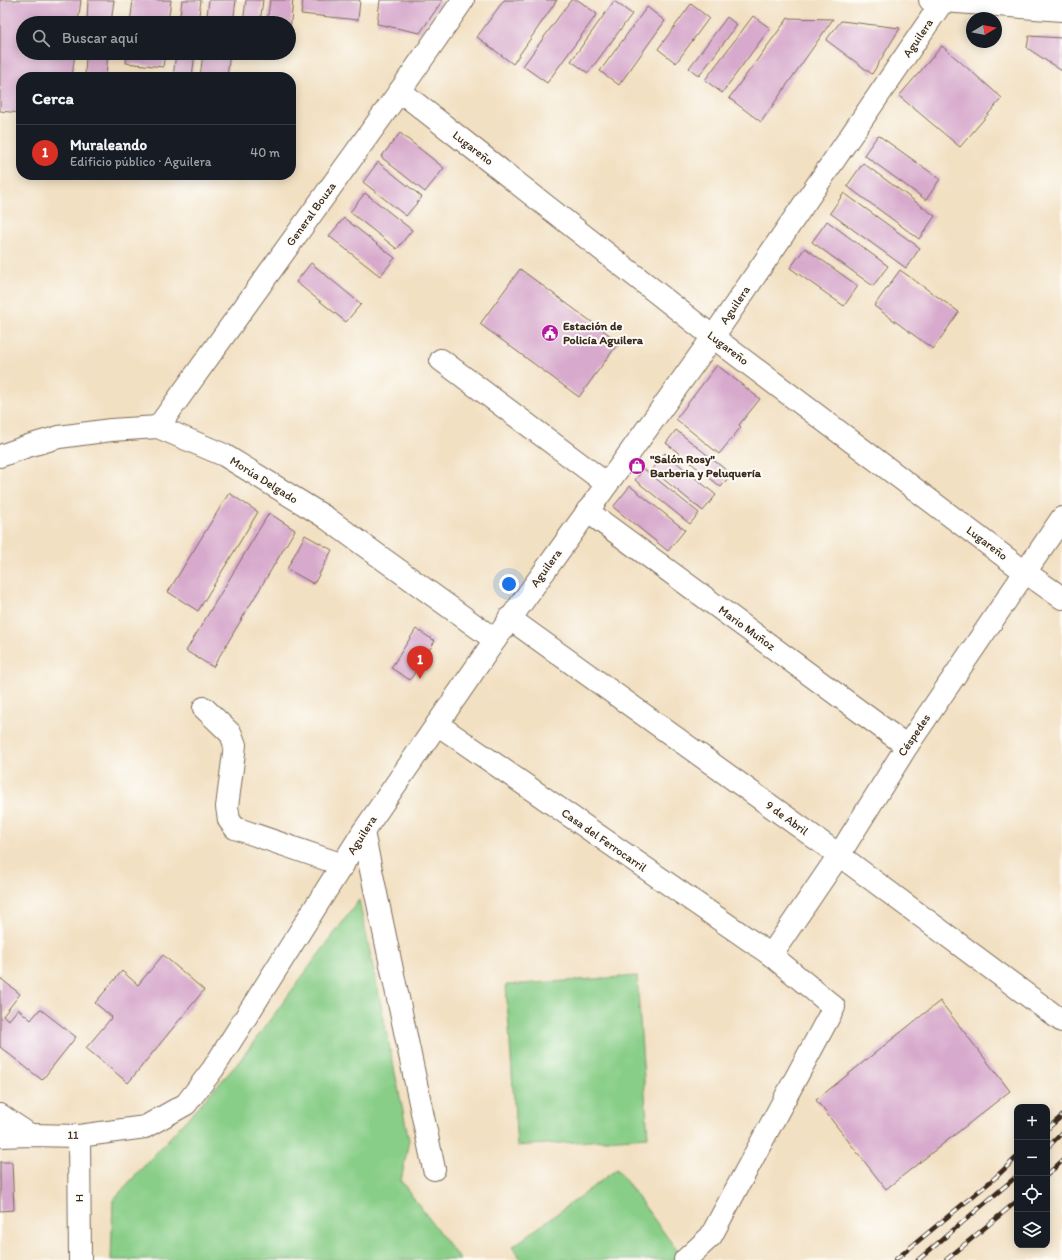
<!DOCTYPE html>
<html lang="es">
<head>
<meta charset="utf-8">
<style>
  body { margin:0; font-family:Itim,sans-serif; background:#20242c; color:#f1f3f6 }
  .controls { position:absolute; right:12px; bottom:12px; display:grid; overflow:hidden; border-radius:8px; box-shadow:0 2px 10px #0003 }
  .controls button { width:36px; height:36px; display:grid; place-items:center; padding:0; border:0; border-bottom:1px solid #363941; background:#171b24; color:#f1f3f6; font:20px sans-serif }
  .compass { position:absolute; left:966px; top:12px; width:36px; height:36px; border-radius:50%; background:#171b24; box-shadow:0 2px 10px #0003; rotate:80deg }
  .you { position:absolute; left:509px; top:584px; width:14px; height:14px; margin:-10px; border:3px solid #fff; border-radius:50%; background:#1a73e8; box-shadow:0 0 0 6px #1a73e833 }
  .badge { display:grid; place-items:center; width:26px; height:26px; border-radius:50%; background:#d93025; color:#fff; font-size:13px; font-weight:700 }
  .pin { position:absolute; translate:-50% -33px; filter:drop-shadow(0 1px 2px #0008) }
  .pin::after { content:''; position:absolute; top:21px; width:14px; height:12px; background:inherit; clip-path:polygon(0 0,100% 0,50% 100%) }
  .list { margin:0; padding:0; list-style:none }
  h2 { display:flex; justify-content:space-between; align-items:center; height:52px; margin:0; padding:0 16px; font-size:17px }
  h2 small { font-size:13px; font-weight:400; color:#9ea1a6 }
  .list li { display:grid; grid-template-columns:26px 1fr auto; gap:12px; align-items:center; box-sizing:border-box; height:56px; padding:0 16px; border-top:1px solid #363941 }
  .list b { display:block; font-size:15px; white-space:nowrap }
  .list p { margin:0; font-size:13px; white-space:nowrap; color:#9ea1a6 }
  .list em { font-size:13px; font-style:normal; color:#9ea1a6 }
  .icon { flex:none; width:22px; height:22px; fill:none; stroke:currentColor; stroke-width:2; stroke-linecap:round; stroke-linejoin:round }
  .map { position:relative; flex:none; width:1062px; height:1260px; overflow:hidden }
  .search { position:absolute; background:#171b24; box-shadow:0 2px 10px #0003; left:16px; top:16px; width:280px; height:44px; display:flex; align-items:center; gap:10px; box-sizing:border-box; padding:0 14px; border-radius:22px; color:#9ea1a6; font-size:15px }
  .panel { position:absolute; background:#171b24; box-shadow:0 2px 10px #0003; left:16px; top:72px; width:280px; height:108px; border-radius:16px }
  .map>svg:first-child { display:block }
  .green { fill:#89ce88; stroke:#627c53 }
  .building { fill:#d7a9cc }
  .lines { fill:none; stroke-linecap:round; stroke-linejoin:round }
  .minor-casing { stroke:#7b6a57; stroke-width:24 }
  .major-casing { stroke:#7b6a57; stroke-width:24 }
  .minor { stroke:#fff; stroke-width:22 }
  .major { stroke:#fff; stroke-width:22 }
  .rail-casing { stroke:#3b2a1e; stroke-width:4.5 }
  .rail { stroke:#fdfcf7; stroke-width:3; stroke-dasharray:9; stroke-linecap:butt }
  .labels { text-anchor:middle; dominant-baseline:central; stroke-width:4; stroke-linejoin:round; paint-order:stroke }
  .street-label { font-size:12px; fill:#3b2a1e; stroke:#fdfcf7 }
  .poi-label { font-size:12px; font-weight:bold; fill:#3b2a1e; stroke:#fdfcf7; text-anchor:start }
</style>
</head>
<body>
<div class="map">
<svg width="1062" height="1260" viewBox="0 0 1062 1260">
  <rect width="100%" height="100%" fill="#fdfcf7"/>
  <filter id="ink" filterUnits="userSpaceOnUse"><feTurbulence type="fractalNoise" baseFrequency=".025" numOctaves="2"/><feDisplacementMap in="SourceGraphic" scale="8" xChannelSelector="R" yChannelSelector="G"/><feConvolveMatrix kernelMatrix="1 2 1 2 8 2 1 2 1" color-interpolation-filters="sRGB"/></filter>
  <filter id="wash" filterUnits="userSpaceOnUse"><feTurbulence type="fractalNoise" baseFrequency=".012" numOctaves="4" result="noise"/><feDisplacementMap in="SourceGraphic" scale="16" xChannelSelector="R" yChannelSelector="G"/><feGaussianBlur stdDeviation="0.9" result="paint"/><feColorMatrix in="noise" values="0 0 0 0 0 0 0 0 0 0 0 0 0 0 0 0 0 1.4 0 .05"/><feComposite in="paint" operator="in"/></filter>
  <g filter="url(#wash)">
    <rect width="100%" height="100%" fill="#f2e0c2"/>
    <g class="green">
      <path d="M359 900 409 1140 401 1181 460 1260H111L113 1200 238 1063Z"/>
      <path d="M637 976 648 1137 517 1146 506 985Z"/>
      <path d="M617 1169 682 1257 678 1260H522L512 1247Z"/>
    </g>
    <g id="blocks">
      <g class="building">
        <path d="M0 0H81L78 23H23V53H75L72 77H21V113L0 111Z"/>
        <path d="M88 0H114L111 23H87Z"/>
        <path d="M133 0H171L168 23H130Z"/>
        <path d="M182 0H201L198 23H179Z"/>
        <path d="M209 0H236L233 23H206Z"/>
        <path d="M246 0H263L260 23H243Z"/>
        <path d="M270 0H293L290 31H289V23H267Z"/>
        <path d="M303 0H360L358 20 301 14Z"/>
        <path d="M380 0H442V1L420 33 377 24Z"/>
        <path d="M504 0H557L513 64 477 37Z"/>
        <path d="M571 0H578L597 14 547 83 523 66Z"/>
        <path d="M614 1 632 14 588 73 571 61Z"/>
        <path d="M691 4 709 18 676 63 658 49Z"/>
        <path d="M647 7 665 21 619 85 600 71Z"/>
        <path d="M753 16 770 28 722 93 705 80Z"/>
        <path d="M727 17 737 25 699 76 689 68Z"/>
        <path d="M788 18 833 19 761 122 729 98Z"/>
        <path d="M841 21 900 28 872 74 826 40Z"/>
        <path d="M1029 36 1062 38V71L1027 48Z"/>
        <path d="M942 46 1002 98 960 147 899 96Z"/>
        <path d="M86 53H108L106 77H85Z"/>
        <path d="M127 53H165L163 67 126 63Z"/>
        <path d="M176 53H195L192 77H173Z"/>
        <path d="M203 53H230L227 77H200Z"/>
        <path d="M400 133 444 168 425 192 381 157Z"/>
        <path d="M878 135 940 179 926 200 864 155Z"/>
        <path d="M378 162 422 197 406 216 363 182Z"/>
        <path d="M863 163 935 216 919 239 847 186Z"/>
        <path d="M365 193 412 230 397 249 350 212Z"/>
        <path d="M844 193 920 248 906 268 830 213Z"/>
        <path d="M344 218 395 258 380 276 329 236Z"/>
        <path d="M827 221 888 266 873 286 812 242Z"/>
        <path d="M805 248 858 286 844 306 790 268Z"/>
        <path d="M311 263 361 304 346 322 296 282Z"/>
        <path d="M520 269 619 342 579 397 480 324Z"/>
        <path d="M900 270 959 312 933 349 874 306Z"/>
        <path d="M717 365 760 399 739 425 741 427 719 454 676 419Z"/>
        <path d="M676 430 731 474 721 487 666 443Z"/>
        <path d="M665 453 716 495 703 511 652 470Z"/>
        <path d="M644 469 699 513 690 524 635 480Z"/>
        <path d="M630 486 685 530 668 551 613 507Z"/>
        <path d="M229 493 258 512 198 611 168 592Z"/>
        <path d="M269 513 295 530 213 667 186 651Z"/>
        <path d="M305 535 332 550 314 584 287 569Z"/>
        <path d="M416 629 435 641 410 680 391 668Z"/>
        <path d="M163 955 204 990 128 1083 86 1048 112 1017 95 1003 122 971 138 985Z"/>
        <path d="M0 978 20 994 3 1016 9 1020 18 1009 31 1020 40 1009 76 1037 42 1080 0 1047Z"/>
        <path d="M940 1001 1010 1091 886 1189 816 1100Z"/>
        <path d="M0 1162H12L14 1210 0 1211Z"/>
      </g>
    </g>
  </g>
  <g filter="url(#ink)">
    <use href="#blocks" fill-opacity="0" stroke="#7b6a57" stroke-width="1"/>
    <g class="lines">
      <g class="minor-casing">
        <g id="minor">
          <path d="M400 91 713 337 1025 572 1062 598"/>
          <path d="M441 360 607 484"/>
          <path d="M158 427 400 91 463 0"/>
          <path d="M0 456 28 446 59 437 111 430 158 427 224 455 325 517 495 640"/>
          <path d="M587 511 907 746"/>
          <path d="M509 618 839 855 1062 1021"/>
          <path d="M204 708 231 734 235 745 227 807 229 820 235 828 343 865"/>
          <path d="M437 724 771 955 834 1007 711 1236 685 1260"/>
          <path d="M363 832 434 1169"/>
          <path d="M771 955 839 855 907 746 1062 518"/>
          <path d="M0 1115 30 1135"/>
          <path d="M0 1136 30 1135 79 1136 145 1127 186 1104 213 1069 363 832 495 640 713 337 943 1"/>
          <path d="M79 1136 80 1260"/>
        </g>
      </g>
      <g class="major-casing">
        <path id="major" d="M930 0 1062 10"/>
      </g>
      <use href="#minor" class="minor"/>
      <use href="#major" class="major"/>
      <g class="rail-casing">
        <g id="rail">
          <path d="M1047 1129 1062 1116"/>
          <path d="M1047 1148 1062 1133"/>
          <path d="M1047 1175 1062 1161"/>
          <path d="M895 1260 996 1177 1017 1157"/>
          <path d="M918 1260 1017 1176"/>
          <path d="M946 1260 1017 1201"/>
        </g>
      </g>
      <use href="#rail" class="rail"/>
    </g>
  </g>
  <defs>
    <g id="civic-disc" transform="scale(0.9)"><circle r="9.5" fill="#b5179e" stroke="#fdfcf7"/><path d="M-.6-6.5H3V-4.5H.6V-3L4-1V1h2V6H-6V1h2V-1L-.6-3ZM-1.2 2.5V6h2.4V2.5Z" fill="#fff"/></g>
    <g id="shop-disc" transform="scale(0.9)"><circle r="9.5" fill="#b5179e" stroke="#fdfcf7"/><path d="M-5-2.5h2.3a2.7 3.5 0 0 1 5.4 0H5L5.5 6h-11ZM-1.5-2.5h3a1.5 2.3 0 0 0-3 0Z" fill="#fff"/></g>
  </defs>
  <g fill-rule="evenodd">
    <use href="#civic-disc" x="550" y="333"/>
    <use href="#shop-disc" x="637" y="466"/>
  </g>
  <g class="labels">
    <g class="street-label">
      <text transform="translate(918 38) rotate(-56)">Aguilera</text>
      <text transform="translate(473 148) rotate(38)">Lugareño</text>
      <text transform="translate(311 214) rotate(-54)">General Bouza</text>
      <text transform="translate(735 305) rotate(-56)">Aguilera</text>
      <text transform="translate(728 348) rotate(37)">Lugareño</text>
      <text transform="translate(264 480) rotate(32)">Morúa Delgado</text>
      <text transform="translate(987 543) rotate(37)">Lugareño</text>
      <text transform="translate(546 568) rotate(-54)">Aguilera</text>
      <text transform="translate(747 628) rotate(36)">Mario Muñoz</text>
      <text transform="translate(914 735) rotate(-56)">Céspedes</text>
      <text transform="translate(787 818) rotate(36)">9 de Abril</text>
      <text transform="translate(362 835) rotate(-57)">Aguilera</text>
      <text transform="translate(604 840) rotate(35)">Casa del Ferrocarril</text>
      <text transform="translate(73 1135) rotate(-1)">11</text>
      <text transform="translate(79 1198) rotate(-90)">H</text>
    </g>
    <g class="poi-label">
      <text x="563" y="326">Estación de<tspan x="563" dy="14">Policía Aguilera</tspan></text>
      <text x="650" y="459">"Salón Rosy"<tspan x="650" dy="14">Barberia y Peluquería</tspan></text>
    </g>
  </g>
</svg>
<div class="controls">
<button>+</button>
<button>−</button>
<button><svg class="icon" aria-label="locate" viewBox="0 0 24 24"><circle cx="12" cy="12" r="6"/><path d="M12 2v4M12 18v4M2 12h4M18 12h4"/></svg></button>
<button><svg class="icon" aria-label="layers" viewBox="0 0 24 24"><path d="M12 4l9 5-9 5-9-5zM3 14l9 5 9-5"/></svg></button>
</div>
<svg class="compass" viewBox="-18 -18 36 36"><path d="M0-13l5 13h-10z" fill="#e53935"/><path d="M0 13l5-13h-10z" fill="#9ea1a6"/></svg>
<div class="you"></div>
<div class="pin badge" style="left:420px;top:679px">1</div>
<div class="search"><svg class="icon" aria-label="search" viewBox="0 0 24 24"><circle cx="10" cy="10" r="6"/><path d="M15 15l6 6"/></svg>Buscar aquí</div>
<section class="panel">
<h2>Cerca<small></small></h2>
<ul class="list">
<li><span class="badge">1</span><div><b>Muraleando</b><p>Edificio público · Aguilera</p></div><em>40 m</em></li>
</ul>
</section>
</div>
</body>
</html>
